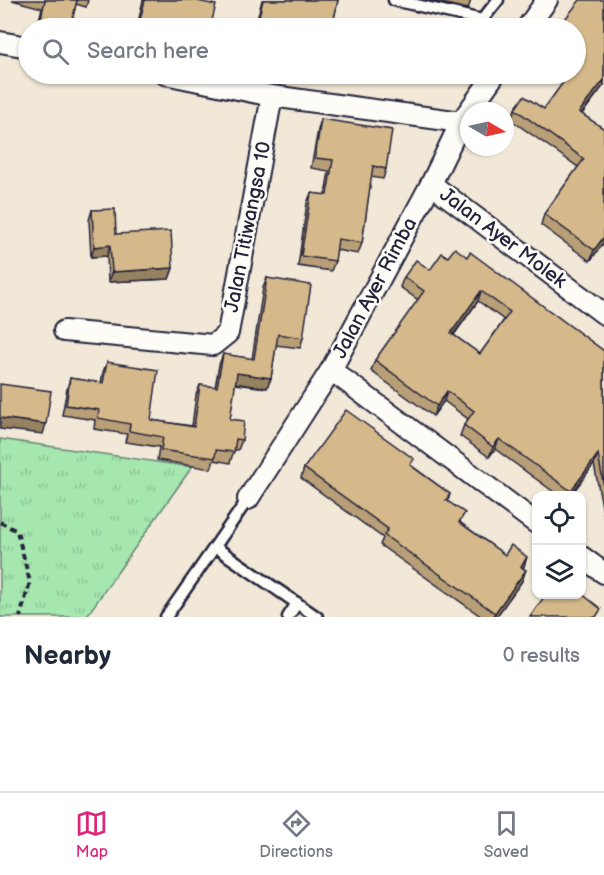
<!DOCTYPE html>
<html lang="en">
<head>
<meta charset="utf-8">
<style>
  body { margin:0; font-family:"Balsamiq Sans",sans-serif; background:#f6f6f7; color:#1f2937 }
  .controls { position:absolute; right:18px; bottom:18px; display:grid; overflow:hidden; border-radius:12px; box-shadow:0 2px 4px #0004 }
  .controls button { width:54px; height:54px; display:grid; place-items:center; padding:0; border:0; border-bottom:2px solid #e0e1e3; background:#fff; color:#1f2937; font:30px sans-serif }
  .compass { position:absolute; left:460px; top:102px; width:54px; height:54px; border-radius:50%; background:#fff; box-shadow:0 2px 4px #0004; rotate:99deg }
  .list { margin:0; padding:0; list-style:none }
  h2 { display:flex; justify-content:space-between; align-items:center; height:78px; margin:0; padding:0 24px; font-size:26px }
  h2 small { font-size:20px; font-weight:400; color:#747a83 }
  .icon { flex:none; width:33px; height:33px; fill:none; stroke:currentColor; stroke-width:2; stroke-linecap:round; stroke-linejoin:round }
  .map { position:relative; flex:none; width:604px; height:617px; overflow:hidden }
  .search { position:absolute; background:#fff; box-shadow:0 2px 4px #0004; left:18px; right:18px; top:18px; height:66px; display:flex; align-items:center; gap:15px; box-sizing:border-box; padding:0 21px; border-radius:33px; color:#747a83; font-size:22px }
  .sheet { height:174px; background:#fff }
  nav { display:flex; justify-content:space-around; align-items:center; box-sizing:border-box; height:84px; border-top:2px solid #e0e1e3; background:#fff; font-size:16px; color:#747a83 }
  nav a { display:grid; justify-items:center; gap:3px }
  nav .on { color:#db2777 }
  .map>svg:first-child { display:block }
  .grass { fill:url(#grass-tufts); stroke:#648475; stroke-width:1.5 }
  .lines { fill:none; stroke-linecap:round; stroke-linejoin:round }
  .lane-casing { stroke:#22223b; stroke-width:15 }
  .street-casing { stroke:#22223b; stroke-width:24 }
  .path { stroke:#22223b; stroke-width:4; stroke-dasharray:6 4.5; stroke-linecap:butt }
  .lane { stroke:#fdfcf7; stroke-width:10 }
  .street { stroke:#fdfcf7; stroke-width:20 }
  .wall { fill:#b89f78; stroke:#22223b; stroke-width:1.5; fill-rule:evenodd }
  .shaded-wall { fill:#968261; stroke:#22223b; stroke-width:1.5 }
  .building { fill:#d6b98b; stroke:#22223b; stroke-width:1.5; fill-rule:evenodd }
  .labels { text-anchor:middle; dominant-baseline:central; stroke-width:5; stroke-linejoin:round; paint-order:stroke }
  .street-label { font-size:20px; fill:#22223b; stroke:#fdfcf7 }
</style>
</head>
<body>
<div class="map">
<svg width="604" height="617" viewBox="0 0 604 617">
  <defs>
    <pattern id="grass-tufts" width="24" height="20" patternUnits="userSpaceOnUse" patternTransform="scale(1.5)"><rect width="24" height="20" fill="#a6e6af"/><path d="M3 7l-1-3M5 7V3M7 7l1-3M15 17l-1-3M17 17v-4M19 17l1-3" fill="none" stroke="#8fc597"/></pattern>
  </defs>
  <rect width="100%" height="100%" fill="#f1e8d7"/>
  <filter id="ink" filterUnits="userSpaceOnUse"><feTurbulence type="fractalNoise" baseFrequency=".0167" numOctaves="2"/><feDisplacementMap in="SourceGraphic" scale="12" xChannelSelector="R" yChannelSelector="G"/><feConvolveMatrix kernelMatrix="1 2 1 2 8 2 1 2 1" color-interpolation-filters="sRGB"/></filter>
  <g filter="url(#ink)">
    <path class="grass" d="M0 439 192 467 86 617H0Z"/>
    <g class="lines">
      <g class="lane-casing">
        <g id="lane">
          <path d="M394 0 482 20 498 0"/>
          <path d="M215 547 317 617"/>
          <path d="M166 617 248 499"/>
          <path d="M288 617 297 603"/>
        </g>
      </g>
      <g class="street-casing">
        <g id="street">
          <path d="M527 28 547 0"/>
          <path d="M0 42 28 47"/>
          <path d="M165 74 272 96 461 122"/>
          <path d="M431 184 604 314"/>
          <path d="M64 331 213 345 228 333 272 96"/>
          <path d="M331 370 536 523"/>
          <path d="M248 499 331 370 431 184 461 122 495 74"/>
          <path d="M582 557 604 573"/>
        </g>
      </g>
      <path class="path" d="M0 522 17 531 30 582 20 617"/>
      <use href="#lane" class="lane"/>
      <use href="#street" class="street"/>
    </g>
    <g class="wall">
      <path d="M12 0H88L86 7 76 4 70 28H37L42 8Z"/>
      <path d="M143 0H193L210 28H137Z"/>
      <path d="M262 0H338L332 28H255Z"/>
      <path d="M428 0H471L468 9Z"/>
      <path d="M604 0V85L582 114 604 129V242L590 261 541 225 544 214 578 167 511 120 515 109H544L563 83 551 74H576Z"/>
      <path d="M321 119 386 169 383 179 371 177 362 243 358 254 336 250 335 261 331 271 298 266 307 203 311 193 325 195 329 171 311 168 318 130Z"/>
      <path d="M92 210 116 234 173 268 169 279 108 282 107 256 91 257 89 220Z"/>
      <path d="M448 257 604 351V517L594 464 571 495H558L495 449 489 457 460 436 464 425 468 419 444 401 433 416 371 371 375 360 418 300 400 287 404 277 430 270ZM478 301 504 320 480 354 454 335Z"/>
      <path d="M267 278 303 338 300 348 276 345 271 378 267 388 235 384 230 419 242 440 238 450H234L230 463 214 460 211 469 157 460 159 447 125 442 127 434 94 429 95 420 62 415 67 389 70 378 101 383 103 372 107 362 151 420 192 426 196 395 200 385 215 387 219 365 223 354 252 359 263 288Z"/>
      <path d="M412 466 450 494 448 501 461 523 523 568 522 581 496 617H482L380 545 383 538 301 478 304 468Z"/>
    </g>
    <g class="shaded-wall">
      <path d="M604 80V85L575 122 579 112Z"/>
      <path d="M604 237V242L590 261 594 250Z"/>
      <path d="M110 245 107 256 91 257 94 247Z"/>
      <path d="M173 268 169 279 108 282 112 272Z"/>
      <path d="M481 291 478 301 447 343 451 333Z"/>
      <path d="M237 373 271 378 267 388 233 383Z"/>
      <path d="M447 391 444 401 433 416 437 406Z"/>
      <path d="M0 418 46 424 43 434 0 429Z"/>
      <path d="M499 439 495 449 489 457 493 447Z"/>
      <path d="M598 454 594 464 571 495H569L571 491Z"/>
      <path d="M527 557 524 567 517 577 521 567Z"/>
      <path d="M526 570 522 581 496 617H494L495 613Z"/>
    </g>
    <g class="building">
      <path d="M45 0H77L71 25 41 18Z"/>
      <path d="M145 0H193L216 5 210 28H178L140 20Z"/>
      <path d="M263 0H338L332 28H256Z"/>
      <path d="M580 0H604V80L579 112 604 129V237L594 250 544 214 584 159 515 109 524 96 544 109 569 74H568H576V28H558Z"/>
      <path d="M321 119 392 130 386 169 373 166 362 243 338 239 335 261 301 256 311 193 327 195 333 160 315 158Z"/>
      <path d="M115 209 116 234 171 231 173 268 112 272 110 245 94 247 92 210Z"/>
      <path d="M455 248 467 257 470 252 604 351V487L598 454 571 491 499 439 493 447 464 425 474 411 447 391 437 406 375 360 424 291 404 277 416 260 430 270 442 253 448 257ZM481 291 510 312 480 354 451 333Z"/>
      <path d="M267 278 311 285 303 338 278 334 271 378 237 373 230 419 244 421 242 440 236 439 234 452 216 450 215 458 161 450 163 437 129 431 130 424 98 418 99 410 66 405 70 378 103 383 107 362 158 370 151 420 194 427 200 385 217 387 223 354 254 359Z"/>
      <path d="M0 384 51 391 46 424 0 418Z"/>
      <path d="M346 410 414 459 410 465 450 494 446 500 465 513 459 522 505 555 511 545 527 557 521 567 526 570 495 613 384 535 388 529 304 468Z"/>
      <path d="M546 594H582L601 609 596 617H530Z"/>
    </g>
  </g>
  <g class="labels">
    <g class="street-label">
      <text transform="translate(248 227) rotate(-79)">Jalan Titiwangsa 10</text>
      <text transform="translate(503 238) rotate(37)">Jalan Ayer Molek</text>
      <text transform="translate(375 288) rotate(-62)">Jalan Ayer Rimba</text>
    </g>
  </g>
</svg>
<div class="controls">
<button><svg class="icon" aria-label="locate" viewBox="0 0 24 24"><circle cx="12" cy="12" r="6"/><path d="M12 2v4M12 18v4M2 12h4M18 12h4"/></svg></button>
<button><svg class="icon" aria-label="layers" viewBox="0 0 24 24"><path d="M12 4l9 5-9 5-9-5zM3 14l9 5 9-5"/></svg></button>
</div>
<svg class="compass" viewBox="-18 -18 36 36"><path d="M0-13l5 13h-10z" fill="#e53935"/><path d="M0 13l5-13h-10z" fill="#747a83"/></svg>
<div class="search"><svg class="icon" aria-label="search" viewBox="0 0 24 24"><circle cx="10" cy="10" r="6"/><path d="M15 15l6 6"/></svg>Search here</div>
</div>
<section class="sheet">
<h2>Nearby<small>0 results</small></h2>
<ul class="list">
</ul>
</section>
<nav>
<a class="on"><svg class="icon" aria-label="map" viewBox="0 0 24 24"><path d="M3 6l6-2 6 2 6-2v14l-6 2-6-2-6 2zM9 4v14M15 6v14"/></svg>Map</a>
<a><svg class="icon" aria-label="directions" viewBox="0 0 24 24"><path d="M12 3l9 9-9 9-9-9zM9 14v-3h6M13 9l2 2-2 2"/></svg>Directions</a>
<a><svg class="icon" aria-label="saved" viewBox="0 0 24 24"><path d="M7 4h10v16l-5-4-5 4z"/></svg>Saved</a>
</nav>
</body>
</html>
